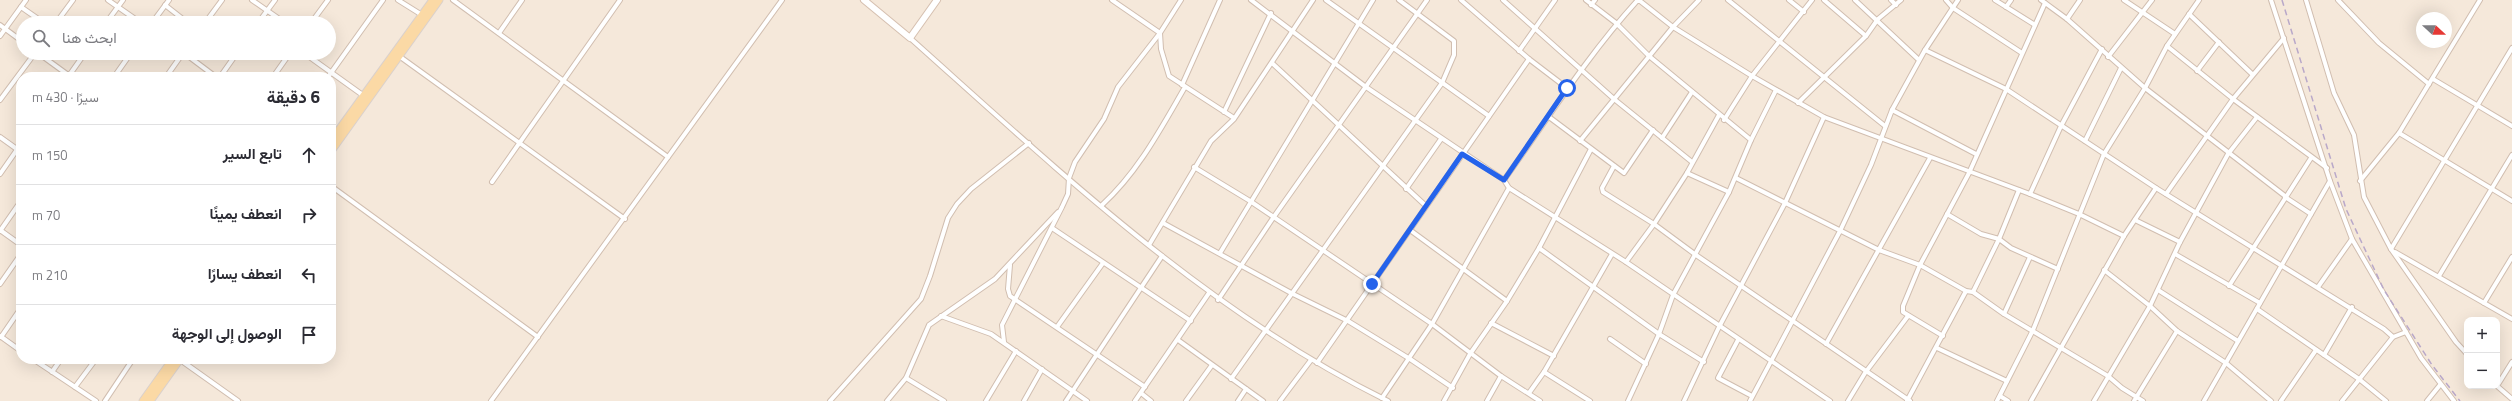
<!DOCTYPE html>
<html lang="ar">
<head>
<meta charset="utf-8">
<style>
  body { margin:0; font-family:"Titillium Web",Vazirmatn,sans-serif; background:#f7f7f7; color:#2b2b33; direction:rtl }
  .controls { position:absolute; right:12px; bottom:12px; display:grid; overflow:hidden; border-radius:8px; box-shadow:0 4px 16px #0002 }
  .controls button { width:36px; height:36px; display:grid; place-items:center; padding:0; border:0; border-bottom:1px solid #e1e1e2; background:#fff; color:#2b2b33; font:20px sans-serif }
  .compass { position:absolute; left:2416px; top:12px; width:36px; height:36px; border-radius:50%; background:#fff; box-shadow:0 4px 16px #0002; rotate:111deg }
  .stop { position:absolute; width:12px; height:12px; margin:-9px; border:3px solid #2563eb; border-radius:50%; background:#fff }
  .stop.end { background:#2563eb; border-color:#fff; box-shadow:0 1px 4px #0008 }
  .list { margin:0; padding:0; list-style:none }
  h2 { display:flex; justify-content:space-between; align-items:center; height:52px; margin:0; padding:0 16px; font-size:17px }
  h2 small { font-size:13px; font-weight:400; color:#7c7c81 }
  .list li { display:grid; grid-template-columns:26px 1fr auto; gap:12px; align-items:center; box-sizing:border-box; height:60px; padding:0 16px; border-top:1px solid #e1e1e2 }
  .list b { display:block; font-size:15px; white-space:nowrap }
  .list em { font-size:13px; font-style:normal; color:#7c7c81 }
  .icon { flex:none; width:22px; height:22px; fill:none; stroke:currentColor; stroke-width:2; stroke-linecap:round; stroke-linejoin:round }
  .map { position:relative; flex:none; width:2512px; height:401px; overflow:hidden; direction:ltr }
  .search { position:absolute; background:#fff; box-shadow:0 4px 16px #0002; left:16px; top:16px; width:320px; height:44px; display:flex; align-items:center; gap:10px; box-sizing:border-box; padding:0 14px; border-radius:22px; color:#7c7c81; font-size:15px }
  .panel { position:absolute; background:#fff; box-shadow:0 4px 16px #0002; left:16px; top:72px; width:320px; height:292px; border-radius:16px; direction:rtl }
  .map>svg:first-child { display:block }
  .residential { fill:#f5e8da; fill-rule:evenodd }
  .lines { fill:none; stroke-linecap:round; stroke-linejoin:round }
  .street-casing { stroke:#d1beb0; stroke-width:6 }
  .secondary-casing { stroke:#d6c0b0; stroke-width:8 }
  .primary-casing { stroke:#dad1cd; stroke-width:9 }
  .street { stroke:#fff; stroke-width:4 }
  .secondary { stroke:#fff; stroke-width:6 }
  .primary { stroke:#fbd9a5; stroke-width:7 }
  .rail { stroke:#b9a8c9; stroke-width:1.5; stroke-dasharray:6 4; stroke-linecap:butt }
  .route { stroke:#2563eb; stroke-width:5 }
</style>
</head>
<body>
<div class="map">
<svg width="2512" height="401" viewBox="0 0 2512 401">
  <rect width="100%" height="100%" fill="#fdf6ec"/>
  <path class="residential" d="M0 0H2512V401H0ZM2422 18H2446V42H2422ZM23 23H329V53H23ZM21 77H331V359H21ZM2467 320H2497V386H2467Z"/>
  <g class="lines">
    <g class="street-casing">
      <g id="street">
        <path d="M108 0 141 23"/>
        <path d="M252 0 285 23"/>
        <path d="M398 0 422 15"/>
        <path d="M453 0 668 157"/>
        <path d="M1112 0 1160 33 1161 49 1169 76 1234 118"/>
        <path d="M1251 0 1366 87 1504 180 1509 188 1626 262 1830 401"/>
        <path d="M1326 0 1489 116"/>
        <path d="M1461 0 1529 59 1567 88"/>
        <path d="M1503 0 1614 99 1692 162"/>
        <path d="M1586 0 1616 23 1649 56 1751 140"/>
        <path d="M1728 0 1885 126"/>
        <path d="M1789 0 1804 12"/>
        <path d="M1824 0 1866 36"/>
        <path d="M1855 0 1919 60"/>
        <path d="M1891 0 1896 5"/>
        <path d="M1946 0 1953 8 2022 53"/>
        <path d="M1995 0 2035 25"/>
        <path d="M2041 0 2067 19 2145 88 2285 196"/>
        <path d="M2124 0 2175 34"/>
        <path d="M2271 0 2330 181 2352 239 2421 358 2454 401"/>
        <path d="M2306 0 2334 93 2354 135 2364 197 2391 249 2456 342 2467 354"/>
        <path d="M2338 0 2379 43 2429 84"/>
        <path d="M165 5 188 23"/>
        <path d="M1591 5 1595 0"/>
        <path d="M21 7 44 23"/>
        <path d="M2006 7 2011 0"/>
        <path d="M2189 14 2252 74"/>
        <path d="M2067 19 2080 0"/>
        <path d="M56 23 73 0"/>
        <path d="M106 23 123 0"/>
        <path d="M152 23 169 0"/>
        <path d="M205 23 222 0"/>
        <path d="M258 23 275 0"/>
        <path d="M311 23 328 0"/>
        <path d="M0 25 23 42"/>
        <path d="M499 33 522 0"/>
        <path d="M0 36 26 0"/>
        <path d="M910 38C1059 171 1207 312 1388 401"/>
        <path d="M2167 46 2233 99 2327 168"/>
        <path d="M1925 50 2006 89 2156 188 2384 329 2393 337 2342 401"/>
        <path d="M1519 51 1555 0"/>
        <path d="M38 53 71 77"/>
        <path d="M184 53 216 77"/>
        <path d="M304 53 364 96"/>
        <path d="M399 56 625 219"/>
        <path d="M2108 57 2152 0"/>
        <path d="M1272 63 1426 206"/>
        <path d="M2197 71 2219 42"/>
        <path d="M68 77 85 53"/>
        <path d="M114 77 131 53"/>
        <path d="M166 77 183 53"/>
        <path d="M220 77 237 53"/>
        <path d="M273 77 290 53"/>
        <path d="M328 77 383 0"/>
        <path d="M2433 79 2512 126"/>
        <path d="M1182 85 1220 0"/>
        <path d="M0 100 35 53"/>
        <path d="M1798 103 1866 36 1878 19 1901 0"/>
        <path d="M1892 110 1976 154"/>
        <path d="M1224 112 1271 13"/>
        <path d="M1549 117 1624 173 1653 130"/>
        <path d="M1724 120 1752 76 1812 0"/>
        <path d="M2399 133 2512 201"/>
        <path d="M0 137 21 152"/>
        <path d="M1662 138 1692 92"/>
        <path d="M1580 141 1673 27 1699 0"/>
        <path d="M2085 141 2121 68"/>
        <path d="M1614 166 1602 188 1603 192 1654 224 1696 255 1910 401"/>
        <path d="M1194 167 1250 201 1432 324 1501 376 1540 401"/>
        <path d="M1687 173 1729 192"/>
        <path d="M0 174 21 144"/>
        <path d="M1736 178 1879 250 1920 265 1966 291 1973 292 2004 314 2108 376 2122 388 2143 401"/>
        <path d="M1504 180C1547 120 1587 56 1637 1H1640L1673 27 1752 76 1824 117 2030 194 2079 214 2124 236"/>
        <path d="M2360 181 2399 133 2480 0"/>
        <path d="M492 182 620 0"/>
        <path d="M331 186 538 337"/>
        <path d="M1406 189 1441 139"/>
        <path d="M2030 194 2061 126 2102 49"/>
        <path d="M2166 194 2233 99 2284 38"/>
        <path d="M2285 197 2311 214"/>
        <path d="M1102 205C1138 172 1160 130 1185 87"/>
        <path d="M1947 214 1981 234 1999 239 2011 248 2058 269"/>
        <path d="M2135 220 2180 242"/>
        <path d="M1163 223 1293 294 1348 321 1410 359 1453 388"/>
        <path d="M1052 228 1191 321"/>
        <path d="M0 230 21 245"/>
        <path d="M1410 230 1507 301"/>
        <path d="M0 231 21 201"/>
        <path d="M1149 245 1211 141 1234 119 1313 0"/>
        <path d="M1539 248 1659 334 1704 362"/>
        <path d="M2391 249 2512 48"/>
        <path d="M2395 252 2512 319"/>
        <path d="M1220 253 1373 0"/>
        <path d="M2175 254 2260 303"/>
        <path d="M1626 262 1654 224 1687 173 1719 115"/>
        <path d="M1010 265 1008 289 1010 296 1145 387"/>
        <path d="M2104 270 2150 306 2177 331 2226 363 2271 401"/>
        <path d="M2439 276 2512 155"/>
        <path d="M0 284 21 254"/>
        <path d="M2229 286 2311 158"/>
        <path d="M2318 287 2352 239"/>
        <path d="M2158 290 2238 341"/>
        <path d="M1973 292 1999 239 2019 190"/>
        <path d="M1218 300 1273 218 1427 0"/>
        <path d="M2484 303 2512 257"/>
        <path d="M2257 309 2359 379 2386 401"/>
        <path d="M2004 314 2030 257"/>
        <path d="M941 316 991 334 1087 401"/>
        <path d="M1491 323 1554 356"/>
        <path d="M1057 327 1103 263"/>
        <path d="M0 336 21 351"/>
        <path d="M1943 336 1903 312V306L1920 265 1969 173 2045 3"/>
        <path d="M1 337 21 308"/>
        <path d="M2393 337 2406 332"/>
        <path d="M1610 339 1646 364"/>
        <path d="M1178 340 1263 401"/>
        <path d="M1738 340 1718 378 1752 396"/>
        <path d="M1004 342 1002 325 1062 207 1068 194 1069 178 1075 162 1104 119 1118 87 1160 33 1181 0"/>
        <path d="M1826 344 1930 158"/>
        <path d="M1937 348 2007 381"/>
        <path d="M2324 355 2352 307"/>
        <path d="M33 359 96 401"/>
        <path d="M179 359 238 401"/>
        <path d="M1317 363 1529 59"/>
        <path d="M52 372 61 359"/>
        <path d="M1544 372 1590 401"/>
        <path d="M906 378 944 401"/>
        <path d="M1231 379 1442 83 1454 55V41L1399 0"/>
        <path d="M2497 386 2512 362"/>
        <path d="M2497 386 2512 399"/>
        <path d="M75 387 96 359"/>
        <path d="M1141 393 1151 401"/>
        <path d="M1529 393 1544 372 1612 254"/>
        <path d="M2000 396 2008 401"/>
        <path d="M1382 398 1432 324 1509 188"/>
        <path d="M105 401 133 359"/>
        <path d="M491 401 782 0"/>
        <path d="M830 401 921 299 930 276 948 218 957 204 971 189 1029 143"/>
        <path d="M887 401 906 378 929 325 995 279 1058 212"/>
        <path d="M986 401 1016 351"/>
        <path d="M1024 401 1042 369"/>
        <path d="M1066 401 1162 256"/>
        <path d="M1135 401 1209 293"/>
        <path d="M1186 401 1212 365"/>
        <path d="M1238 401 1246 389"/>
        <path d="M1280 401 1311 360"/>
        <path d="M1444 401 1470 354 1507 301 1539 248 1591 149"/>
        <path d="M1487 401 1501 376"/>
        <path d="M1628 401 1659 334 1673 295 1729 192 1751 140 1776 90"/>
        <path d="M1684 401 1719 327 1785 203 1824 117"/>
        <path d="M1750 401 1840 231 1871 165 1892 110 1925 50 1958 0"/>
        <path d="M1848 401 1865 373 1908 316"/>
        <path d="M1907 401 1966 291"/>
        <path d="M1997 401 2033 330 2104 154 2145 88 2167 46 2199 0"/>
        <path d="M2031 401 2124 236 2156 188"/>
        <path d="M2094 401 2150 306 2180 242 2228 154 2257 117"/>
        <path d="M2134 401 2177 331"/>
        <path d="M2204 401 2330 181"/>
        <path d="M2281 401 2316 350"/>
        <path d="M2427 401 2440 385"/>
      </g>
    </g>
    <g class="secondary-casing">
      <path id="secondary" d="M864 0 910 38 937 0"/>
    </g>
    <g class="primary-casing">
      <g id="primary">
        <path d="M331 141 433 0"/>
        <path d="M331 151 439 0"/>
        <path d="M143 401 173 359"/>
        <path d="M150 401 180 359"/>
      </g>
    </g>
    <use href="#street" class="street"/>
    <use href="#secondary" class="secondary"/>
    <use href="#primary" class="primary"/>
    <path class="rail" d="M2282 0 2346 209 2384 290 2432 365 2460 401"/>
  </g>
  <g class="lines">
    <path class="route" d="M1372 284 1462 154 1504 180 1567 88"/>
  </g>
</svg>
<div class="controls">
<button>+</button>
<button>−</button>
</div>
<svg class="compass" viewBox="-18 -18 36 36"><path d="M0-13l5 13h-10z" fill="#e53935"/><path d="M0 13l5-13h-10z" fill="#7c7c81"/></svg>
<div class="stop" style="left:1567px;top:88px"></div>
<div class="stop end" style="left:1372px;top:284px"></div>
<div class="search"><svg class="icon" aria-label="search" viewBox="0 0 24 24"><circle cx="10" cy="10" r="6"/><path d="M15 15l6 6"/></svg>ابحث هنا</div>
<section class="panel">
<h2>6 دقيقة<small>سيرًا · 430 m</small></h2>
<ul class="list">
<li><svg class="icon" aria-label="ahead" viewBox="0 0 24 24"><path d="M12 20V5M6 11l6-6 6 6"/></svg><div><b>تابع السير</b></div><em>150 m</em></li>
<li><svg class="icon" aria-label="right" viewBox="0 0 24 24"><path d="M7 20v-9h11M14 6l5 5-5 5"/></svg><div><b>انعطف يمينًا</b></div><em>70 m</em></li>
<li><svg class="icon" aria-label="left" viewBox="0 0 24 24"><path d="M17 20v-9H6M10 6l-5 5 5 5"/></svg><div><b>انعطف يسارًا</b></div><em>210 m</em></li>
<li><svg class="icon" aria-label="arrive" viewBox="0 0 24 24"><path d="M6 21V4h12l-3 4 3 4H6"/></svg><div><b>الوصول إلى الوجهة</b></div></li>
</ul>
</section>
</div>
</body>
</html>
